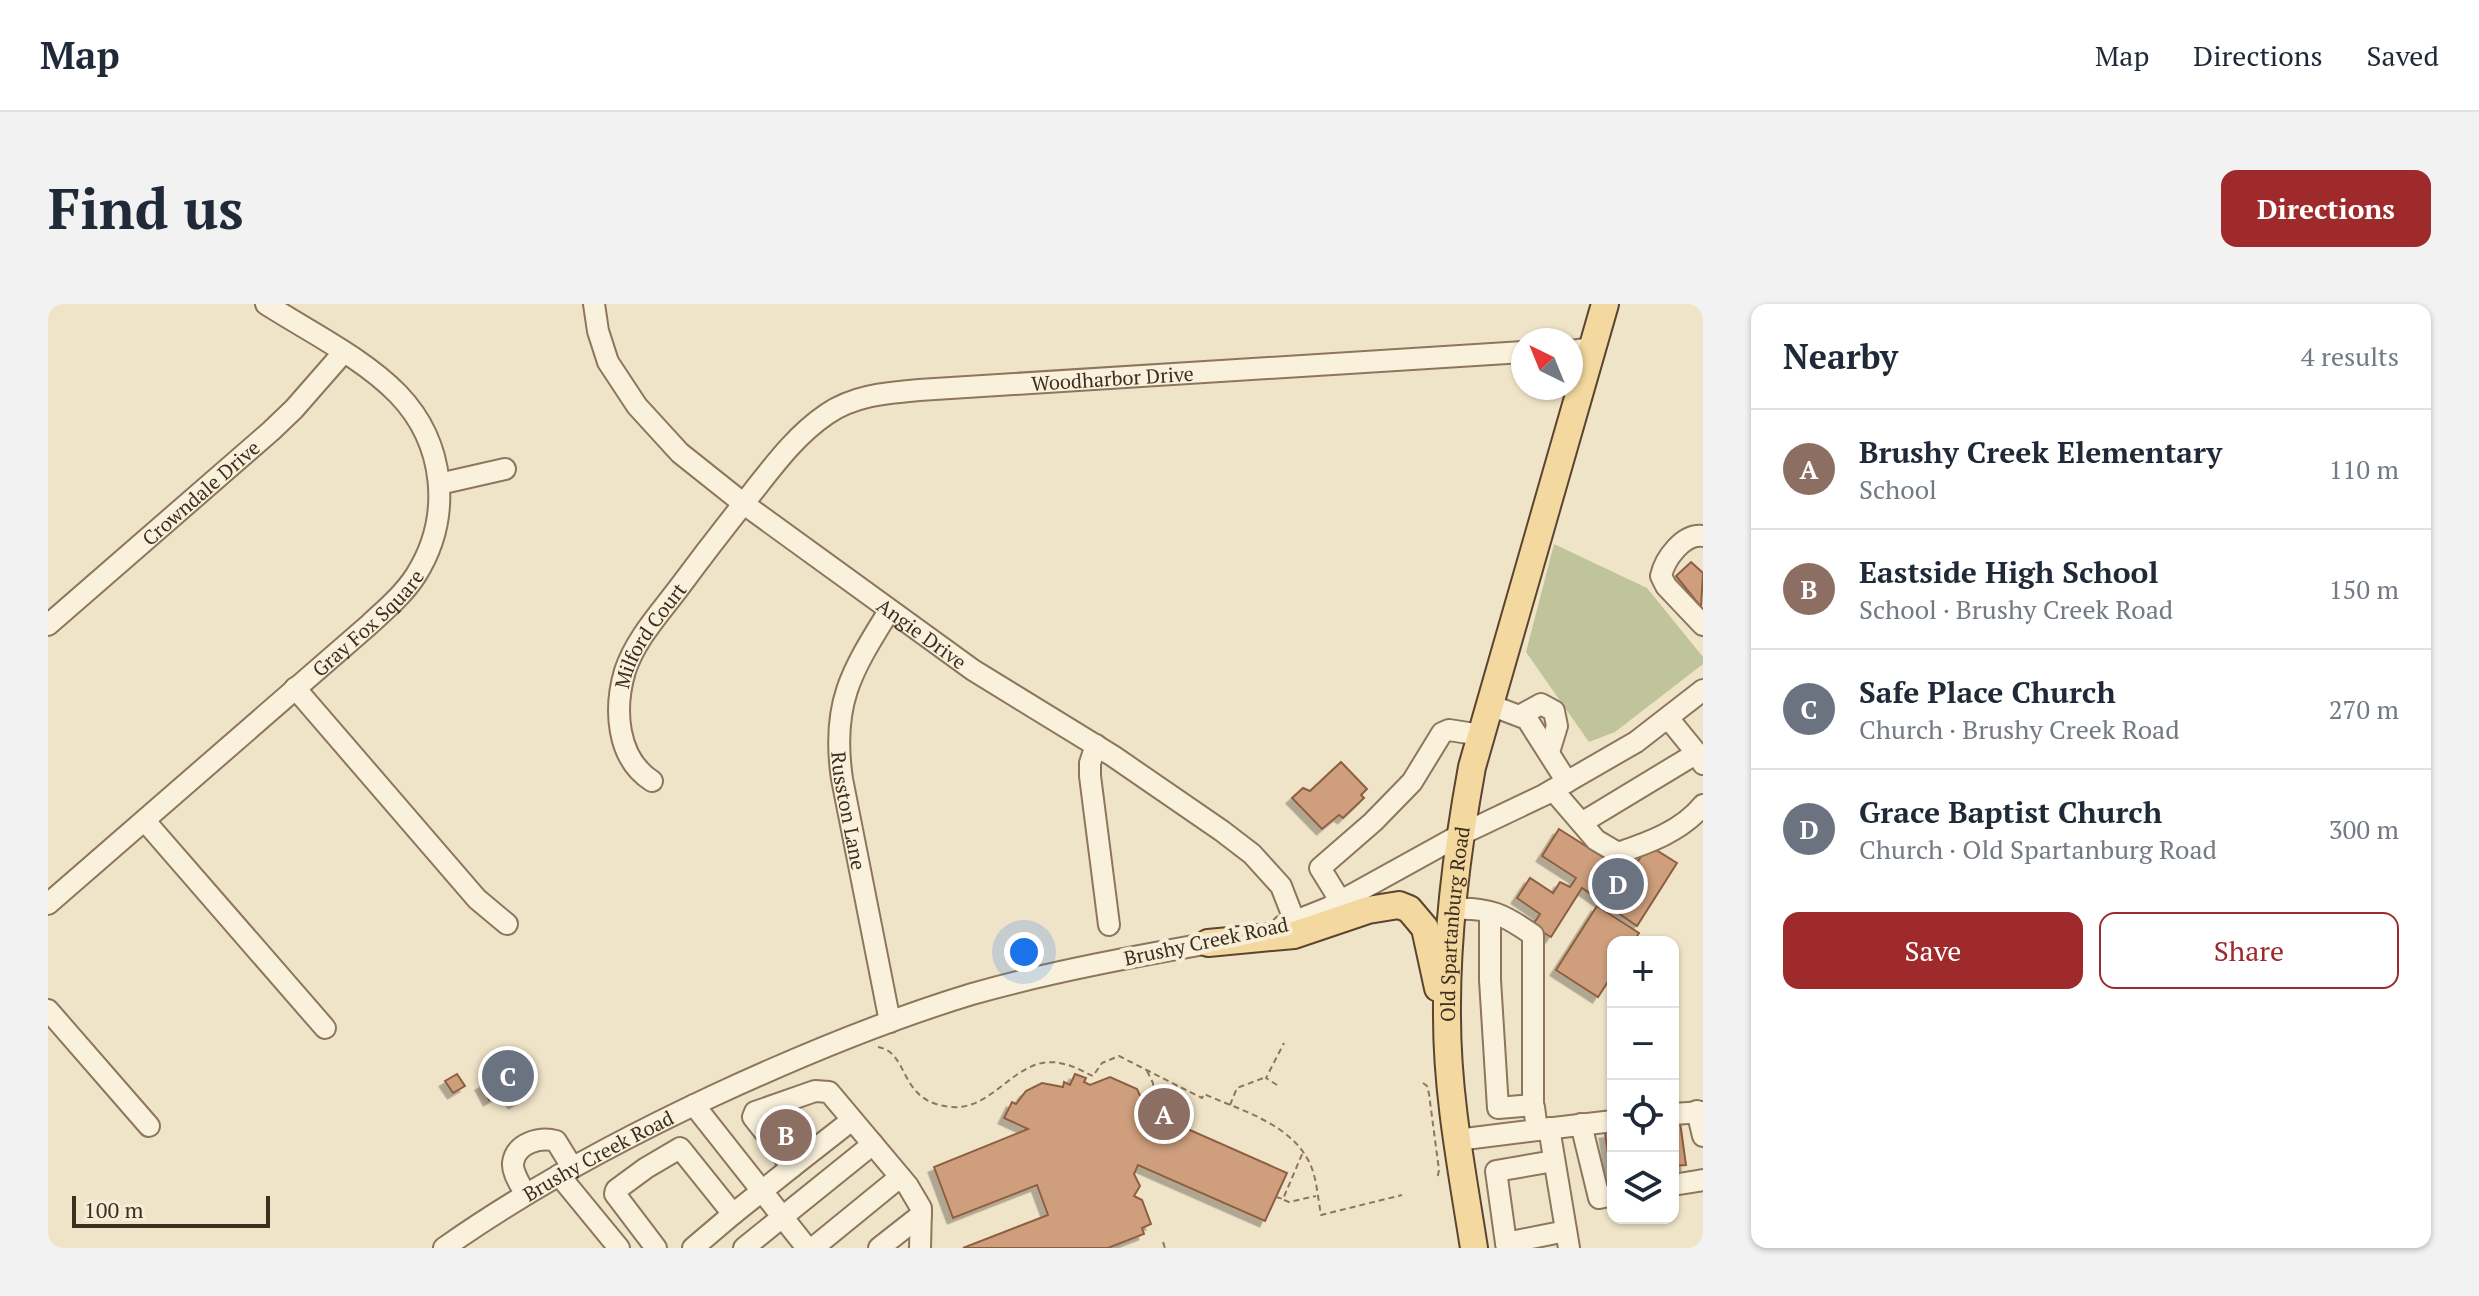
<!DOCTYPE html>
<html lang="en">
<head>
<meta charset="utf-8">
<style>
  body { margin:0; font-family:"PT Serif",serif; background:#f2f2f3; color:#1f2937 }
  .controls { position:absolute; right:24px; bottom:24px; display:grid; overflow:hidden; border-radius:16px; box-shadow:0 2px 6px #0004 }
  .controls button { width:72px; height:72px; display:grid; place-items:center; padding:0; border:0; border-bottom:2px solid #e0e1e3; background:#fff; color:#1f2937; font:40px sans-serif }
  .compass { position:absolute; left:1463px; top:24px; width:72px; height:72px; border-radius:50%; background:#fff; box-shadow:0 2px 6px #0004; rotate:317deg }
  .scale { position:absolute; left:24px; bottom:20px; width:198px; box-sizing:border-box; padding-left:8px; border:4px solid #3d2e20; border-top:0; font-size:22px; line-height:28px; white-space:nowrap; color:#3d2e20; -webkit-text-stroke:6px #f7eed8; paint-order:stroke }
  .you { position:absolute; left:976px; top:648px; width:28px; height:28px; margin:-20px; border:6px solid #fff; border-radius:50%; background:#1a73e8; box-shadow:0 0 0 12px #1a73e833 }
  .badge { display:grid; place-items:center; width:52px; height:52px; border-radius:50%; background:#9e2a2b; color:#fff; font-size:26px; font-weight:700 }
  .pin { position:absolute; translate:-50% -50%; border:4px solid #fff; box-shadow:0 2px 8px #0006 }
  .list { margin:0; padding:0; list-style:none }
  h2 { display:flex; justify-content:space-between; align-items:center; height:104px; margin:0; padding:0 32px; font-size:34px }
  h2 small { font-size:26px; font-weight:400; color:#747a83 }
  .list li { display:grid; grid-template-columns:52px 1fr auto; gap:24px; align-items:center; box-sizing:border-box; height:120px; padding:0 32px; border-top:2px solid #e0e1e3 }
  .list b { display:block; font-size:30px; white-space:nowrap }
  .list p { margin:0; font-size:26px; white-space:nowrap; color:#747a83 }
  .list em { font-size:26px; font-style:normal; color:#747a83 }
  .actions { display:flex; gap:16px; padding:24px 32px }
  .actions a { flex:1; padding:18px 0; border:2px solid #9e2a2b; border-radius:16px; text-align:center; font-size:28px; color:#9e2a2b }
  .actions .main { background:#9e2a2b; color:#fff }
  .icon { flex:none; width:44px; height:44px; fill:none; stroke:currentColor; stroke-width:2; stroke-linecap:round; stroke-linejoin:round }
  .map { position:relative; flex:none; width:1655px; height:944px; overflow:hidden; border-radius:16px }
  header { display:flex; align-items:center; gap:48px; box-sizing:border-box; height:112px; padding:0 40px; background:#fff; border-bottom:2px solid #e0e1e3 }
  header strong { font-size:38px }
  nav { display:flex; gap:44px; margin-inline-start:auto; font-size:28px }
  .intro { display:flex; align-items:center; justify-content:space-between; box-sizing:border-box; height:192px; padding:0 48px }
  h1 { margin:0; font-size:56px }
  .button { padding:20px 36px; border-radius:16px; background:#9e2a2b; color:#fff; font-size:28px; font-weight:700 }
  main { display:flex; gap:48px; padding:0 48px }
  aside { flex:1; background:#fff; border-radius:16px; box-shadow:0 2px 6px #0004 }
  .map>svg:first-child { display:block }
  .cemetery { fill:#bfc49a }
  .building { fill:#cf9f7d; stroke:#8d5f41; stroke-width:2; filter:url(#shadow) }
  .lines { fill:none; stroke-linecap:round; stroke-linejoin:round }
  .minor-casing { stroke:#8d765c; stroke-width:24 }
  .major-casing { stroke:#5b4430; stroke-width:30 }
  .path { stroke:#8d765c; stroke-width:2; stroke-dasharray:6 4; stroke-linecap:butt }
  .minor { stroke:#faf1dc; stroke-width:20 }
  .major { stroke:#f3d9a0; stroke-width:26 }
  .labels { text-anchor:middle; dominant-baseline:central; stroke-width:8; stroke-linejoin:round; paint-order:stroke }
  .street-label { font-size:20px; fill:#3d2e20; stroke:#f7eed8 }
</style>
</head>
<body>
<header>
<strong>Map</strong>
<nav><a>Map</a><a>Directions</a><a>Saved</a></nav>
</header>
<div class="intro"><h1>Find us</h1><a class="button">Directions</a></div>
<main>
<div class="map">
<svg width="1655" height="944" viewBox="0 0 1655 944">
  <defs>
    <filter id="shadow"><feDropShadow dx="-5.5" dy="5.5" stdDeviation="0" flood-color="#0004"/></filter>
  </defs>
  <rect width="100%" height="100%" fill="#f0e4c8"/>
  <path class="cemetery" d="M1506 240 1599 284 1655 353V360L1567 428 1541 438 1478 348Z"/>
  <g class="building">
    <path d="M1643 258 1655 269 1653 303 1628 272Z"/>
    <path d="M1293 458 1319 485 1313 491 1316 494 1295 514 1291 511 1274 525 1244 494 1255 484 1262 487Z"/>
    <path d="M1511 525 1582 570 1600 541 1629 559 1589 622 1534 584 1503 633 1484 622 1492 610 1469 594 1482 574 1505 589 1512 578 1522 583 1528 574 1494 552Z"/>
    <path d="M1549 602 1591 629 1585 638H1565V670L1550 693 1508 666Z"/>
    <path d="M466 763 480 791 466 799 457 787 441 796 433 781Z"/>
    <path d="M409 770 417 782 405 789 397 777Z"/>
    <path d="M1027 770 1038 774 1036 778 1042 781 1062 773 1089 785 1095 798 1092 804 1239 869 1217 917 1090 861 1086 870 1092 882 1086 892 1094 896 1103 920 1094 924 1096 930 1060 944H915L1000 911 989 881 905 914 886 863 980 825 956 814 964 798 968 800 978 787 994 779 1015 783 1016 778 1022 781Z"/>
    <path d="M1632 818 1638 861 1625 862V819Z"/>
    <path d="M1565 828V871L1563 872 1557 829Z"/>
  </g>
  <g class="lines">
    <g class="minor-casing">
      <g id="minor">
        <path id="s1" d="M546 0 550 27 560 58 589 102 632 149 696 200 925 366 1065 452 1174 527 1204 550 1233 582 1247 618"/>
        <path d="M1523 47 1545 44"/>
        <path d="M391 180 457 165"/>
        <path d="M1655 232C1636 229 1617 254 1613 272L1618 282 1655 321"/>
        <path id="s2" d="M841 307C803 368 783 400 794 475L842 718"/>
        <path id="s3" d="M0 321 223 127 246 105 295 49"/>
        <path d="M247 384 429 595 459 620"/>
        <path d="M1442 401 1479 415 1519 478"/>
        <path d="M1473 411 1493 400 1506 407 1509 422 1501 448"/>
        <path d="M1620 414 1651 452 1655 460"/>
        <path d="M1048 441 1042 459V472L1061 621"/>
        <path id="s4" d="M604 477C568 454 566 404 577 367 588 334 613 308 633 281 656 250 680 219 704 189 726 161 748 131 779 110 807 91 839 89 871 86L1475 48"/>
        <path d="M1505 486 1548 536 1570 549C1600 539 1634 527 1655 501"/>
        <path d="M97 517 277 724"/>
        <path d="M1535 518 1649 449"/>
        <path d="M1293 598 1272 564 1325 518 1364 478 1394 429 1401 426 1433 431"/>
        <path id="s5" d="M0 600 322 320C338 305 356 290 368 271 405 212 397 139 350 90 315 54 260 27 218 0"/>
        <path d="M1405 605C1441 603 1457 611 1485 631V801L1450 804 1442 676V609"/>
        <path d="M1235 622 1280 604 1412 531 1496 491 1588 438 1655 386"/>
        <path d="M0 706 101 822"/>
        <path d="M646 801 759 944"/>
        <path d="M1649 807 1655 832"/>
        <path d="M1625 810 1655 808"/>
        <path d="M1533 820 1551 894 1565 891"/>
        <path d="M1501 824 1521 944"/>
        <path d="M1489 826 1565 817"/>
        <path d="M1409 836 1489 826 1486 803"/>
        <path d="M744 863 804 816"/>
        <path d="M511 871 571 944"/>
        <path d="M1625 881 1655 876"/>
        <path d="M477 890C473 881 464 869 465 859 468 838 493 833 508 837L524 863"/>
        <path d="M1458 939 1448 867 1506 857"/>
        <path id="s6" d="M396 944C481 884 571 836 665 792 749 753 835 717 924 690 1005 667 1089 652 1173 637"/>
        <path d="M608 944 567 890 568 886 598 864 632 844 685 910 744 863 705 813 707 808 767 787 781 788 860 882 873 904 872 944"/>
        <path d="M645 944 685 910"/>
        <path d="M696 944 825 840"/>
        <path d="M765 944 852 873"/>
        <path d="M831 944 873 911"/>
        <path d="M1459 944 1458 939 1518 927"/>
      </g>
    </g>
    <g class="major-casing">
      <g id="major">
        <path d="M1160 639 1246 631 1320 606 1351 601 1361 605 1377 624 1390 684"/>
        <path id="s7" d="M1426 944C1414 867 1399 791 1399 713 1398 629 1409 545 1424 463L1557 0"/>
      </g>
    </g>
    <g class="path">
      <path d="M830 743C863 749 849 798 903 803 948 807 969 747 1016 760 1026 762 1036 768 1045 772L1054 759 1071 752 1154 794 1156 790C1194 807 1245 820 1263 862 1269 877 1270 895 1273 911L1354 891"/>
      <path d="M1099 767 1105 779V791"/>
      <path d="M1375 779 1379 782 1381 790 1391 866 1389 876"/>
      <path d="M1229 781 1218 774 1236 739"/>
      <path d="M1182 801 1189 784 1218 773"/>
      <path d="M1096 806 1103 793 1129 782"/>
      <path d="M1228 893 1235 895 1255 848"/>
      <path d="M1236 896 1241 898 1268 892"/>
      <path d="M1115 938 1117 944"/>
    </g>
    <use href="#minor" class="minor"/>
    <use href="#major" class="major"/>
  </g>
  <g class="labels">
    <g class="street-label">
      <text stroke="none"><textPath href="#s4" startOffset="740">Woodharbor Drive</textPath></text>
      <text stroke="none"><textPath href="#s3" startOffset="202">Crowndale Drive</textPath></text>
      <text stroke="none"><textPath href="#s5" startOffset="426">Gray Fox Square</textPath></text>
      <text stroke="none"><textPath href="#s1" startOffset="478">Angie Drive</textPath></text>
      <text stroke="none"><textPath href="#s4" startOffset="164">Milford Court</textPath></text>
      <text stroke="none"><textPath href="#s2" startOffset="212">Russton Lane</textPath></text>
      <text stroke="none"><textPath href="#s7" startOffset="326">Old Spartanburg Road</textPath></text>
      <text transform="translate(1158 637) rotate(-12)">Brushy Creek Road</text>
      <text stroke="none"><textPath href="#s6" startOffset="180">Brushy Creek Road</textPath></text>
    </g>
  </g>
</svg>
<div class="controls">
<button>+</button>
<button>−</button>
<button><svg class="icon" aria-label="locate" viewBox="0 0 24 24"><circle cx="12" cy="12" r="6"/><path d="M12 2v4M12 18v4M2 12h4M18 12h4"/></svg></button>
<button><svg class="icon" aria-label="layers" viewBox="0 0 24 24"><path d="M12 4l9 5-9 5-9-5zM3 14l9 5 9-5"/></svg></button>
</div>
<svg class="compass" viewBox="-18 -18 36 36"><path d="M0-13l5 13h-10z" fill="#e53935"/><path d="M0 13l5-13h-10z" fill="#747a83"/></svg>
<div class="scale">100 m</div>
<div class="you"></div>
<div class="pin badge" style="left:1116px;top:810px;background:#8d6e63">A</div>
<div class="pin badge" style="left:738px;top:831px;background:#8d6e63">B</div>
<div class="pin badge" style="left:460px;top:772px;background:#6b7280">C</div>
<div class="pin badge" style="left:1570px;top:580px;background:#6b7280">D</div>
</div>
<aside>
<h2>Nearby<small>4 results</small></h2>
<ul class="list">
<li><span class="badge" style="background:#8d6e63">A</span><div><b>Brushy Creek Elementary</b><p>School</p></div><em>110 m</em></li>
<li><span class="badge" style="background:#8d6e63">B</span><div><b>Eastside High School</b><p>School · Brushy Creek Road</p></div><em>150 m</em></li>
<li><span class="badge" style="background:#6b7280">C</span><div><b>Safe Place Church</b><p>Church · Brushy Creek Road</p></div><em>270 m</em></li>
<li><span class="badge" style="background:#6b7280">D</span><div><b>Grace Baptist Church</b><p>Church · Old Spartanburg Road</p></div><em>300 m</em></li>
</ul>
<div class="actions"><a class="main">Save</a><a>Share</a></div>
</aside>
</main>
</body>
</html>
